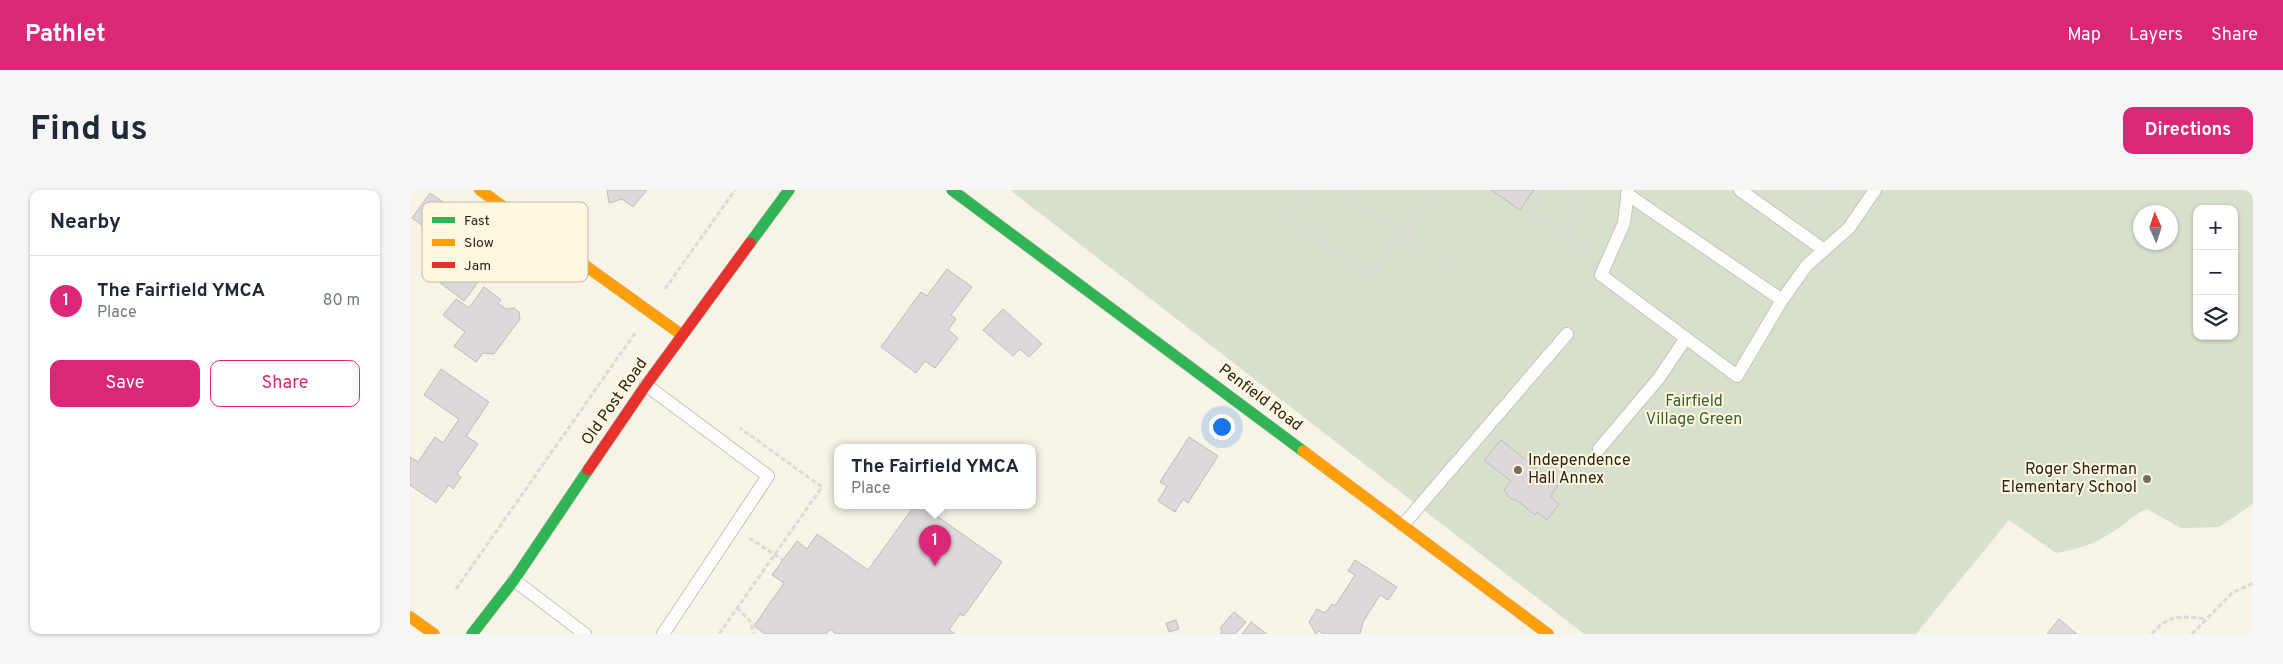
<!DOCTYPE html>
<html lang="en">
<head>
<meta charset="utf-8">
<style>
  body { margin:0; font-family:Overpass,sans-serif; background:#f6f6f7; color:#1f2937 }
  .controls { position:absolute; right:15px; top:15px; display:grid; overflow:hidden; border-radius:10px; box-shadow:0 1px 4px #0004 }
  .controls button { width:45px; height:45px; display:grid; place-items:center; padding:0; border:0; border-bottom:1px solid #e0e1e3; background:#fff; color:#1f2937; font:25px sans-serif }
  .compass { position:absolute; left:1723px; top:15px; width:45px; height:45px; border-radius:50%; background:#fff; box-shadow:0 1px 4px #0004; rotate:357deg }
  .you { position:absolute; left:811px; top:236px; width:18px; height:18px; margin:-12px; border:4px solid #fff; border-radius:50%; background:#1a73e8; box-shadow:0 0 0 8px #1a73e833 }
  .badge { display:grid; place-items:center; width:32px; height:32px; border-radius:50%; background:#db2777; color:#fff; font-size:16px; font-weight:700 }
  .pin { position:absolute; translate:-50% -41px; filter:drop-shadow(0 1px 2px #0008) }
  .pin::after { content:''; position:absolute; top:26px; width:18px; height:15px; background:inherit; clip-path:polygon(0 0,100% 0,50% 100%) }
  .popup { position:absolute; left:424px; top:254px; width:202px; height:65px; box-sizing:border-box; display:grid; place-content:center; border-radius:10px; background:#fff; filter:drop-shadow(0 1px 4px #0005); font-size:16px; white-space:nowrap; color:#747a83 }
  .popup b { font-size:19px; color:#1f2937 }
  .popup::after { content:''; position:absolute; left:50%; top:100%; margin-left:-10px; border:10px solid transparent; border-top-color:#fff }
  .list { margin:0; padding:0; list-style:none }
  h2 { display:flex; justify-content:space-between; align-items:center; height:65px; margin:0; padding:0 20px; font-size:21px }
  h2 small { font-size:16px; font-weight:400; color:#747a83 }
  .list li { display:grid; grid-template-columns:32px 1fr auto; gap:15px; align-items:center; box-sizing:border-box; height:90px; padding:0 20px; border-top:1px solid #e0e1e3 }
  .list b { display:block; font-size:19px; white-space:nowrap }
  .list p { margin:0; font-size:16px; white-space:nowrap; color:#747a83 }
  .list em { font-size:16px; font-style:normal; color:#747a83 }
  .actions { display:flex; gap:10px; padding:15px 20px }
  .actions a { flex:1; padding:11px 0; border:1px solid #db2777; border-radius:10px; text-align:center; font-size:18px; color:#db2777 }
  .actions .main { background:#db2777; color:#fff }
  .icon { flex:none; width:28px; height:28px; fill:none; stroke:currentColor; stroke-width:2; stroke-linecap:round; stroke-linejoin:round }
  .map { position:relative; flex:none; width:1843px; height:444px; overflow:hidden; border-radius:10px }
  header { display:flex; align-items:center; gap:30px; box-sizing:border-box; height:70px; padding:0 25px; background:#db2777; color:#fff }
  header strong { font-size:24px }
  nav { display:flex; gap:28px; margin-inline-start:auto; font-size:18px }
  .intro { display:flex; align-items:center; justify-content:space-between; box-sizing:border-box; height:120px; padding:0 30px }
  h1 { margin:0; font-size:35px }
  .button { padding:12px 22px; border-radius:10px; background:#db2777; color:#fff; font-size:18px; font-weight:700 }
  main { display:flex; gap:30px; padding:0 30px }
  aside { flex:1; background:#fff; border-radius:10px; box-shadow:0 1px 4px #0004 }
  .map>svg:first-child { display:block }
  .green { fill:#d7dfcd; fill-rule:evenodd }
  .building { fill:#ddd8d9; stroke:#bfbbbb }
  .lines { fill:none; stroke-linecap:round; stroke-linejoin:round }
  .lane-casing { stroke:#c7c3b8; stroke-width:14 }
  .fast-casing { stroke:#c7c3b8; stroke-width:12 }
  .slow-casing { stroke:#c7c3b8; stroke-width:12 }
  .jam-casing { stroke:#c7c3b8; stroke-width:12 }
  .path { stroke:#dbdad6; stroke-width:3; stroke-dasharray:5 2.5; stroke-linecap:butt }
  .lane { stroke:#fefdfb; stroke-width:12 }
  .fast { stroke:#30b455; stroke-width:11 }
  .slow { stroke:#ff9f0a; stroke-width:11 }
  .jam { stroke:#e5322d; stroke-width:11 }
  .poi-dot { fill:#726e62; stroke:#fef7df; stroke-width:2 }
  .labels { text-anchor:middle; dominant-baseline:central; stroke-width:4; stroke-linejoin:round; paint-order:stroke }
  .street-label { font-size:16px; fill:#2a261b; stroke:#fef7df }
  .park-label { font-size:16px; fill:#396333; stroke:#fef7df }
  .poi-label { font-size:16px; fill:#2a261b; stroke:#fef7df; text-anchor:start }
  .key { fill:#fef7df; stroke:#beb8a4; stroke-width:1 }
  .key-label { font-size:14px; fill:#2a261b }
</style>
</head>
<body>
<header>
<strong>Pathlet</strong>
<nav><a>Map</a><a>Layers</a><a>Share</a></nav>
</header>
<div class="intro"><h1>Find us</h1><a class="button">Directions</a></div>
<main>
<aside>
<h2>Nearby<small></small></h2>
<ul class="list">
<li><span class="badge">1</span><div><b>The Fairfield YMCA</b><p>Place</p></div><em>80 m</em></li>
</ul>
<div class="actions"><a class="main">Save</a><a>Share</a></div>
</aside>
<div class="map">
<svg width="1843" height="444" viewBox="0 0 1843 444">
  <rect width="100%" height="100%" fill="#f7f3e6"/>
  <path class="green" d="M600 0H1843V314L1809 337 1771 338 1737 319C1724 324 1716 334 1704 341 1683 355 1671 358 1646 363L1599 330 1506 444H1174ZM1787 19H1824V146H1787ZM1730 22H1760V52H1730Z"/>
  <g class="building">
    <path d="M197 0H237L223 17 212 9 199 13Z"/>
    <path d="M1081 0H1124L1110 20Z"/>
    <path d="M20 3 50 24 34 47 30 48 2 28Z"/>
    <path d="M52 74 71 88 54 111 28 91 40 75 47 81Z"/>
    <path d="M537 79 562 97 541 125 546 129 538 140 548 148 525 178 515 171 506 183 471 157 511 102 517 106Z"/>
    <path d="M74 97 91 110 88 113 96 119 104 118 109 122 110 129 84 164 73 163 66 172 44 156 55 142 33 125 46 109 59 118Z"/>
    <path d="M593 119 632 154 619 167 610 159 603 166 573 140Z"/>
    <path d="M31 179 79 212 56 246 68 254 47 284 51 287 43 299 39 295 26 313 0 295V267L8 272 25 247 33 253 49 229 14 205Z"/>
    <path d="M779 247 808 266 778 313 773 309 765 322 748 311 757 296 750 292Z"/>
    <path d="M1091 250 1148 296 1140 306 1149 314 1137 330 1127 322 1125 325 1108 311 1100 308 1094 300 1101 291 1074 270Z"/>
    <path d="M505 315H511L592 372 554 426 550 424 539 440 545 444H426L420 439 416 444H355L344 436 374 393 362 385 387 351 397 359 407 344 458 380Z"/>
    <path d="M945 370 987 397 978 410 970 405 953 432 950 444H913L909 441 906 444 899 432 907 419 915 423 922 414 925 416 945 385 938 381Z"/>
    <path d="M824 422 836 432 825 444H810L812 441 810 438Z"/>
    <path d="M1649 429 1667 444H1637Z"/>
    <path d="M766 430 769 439 759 442 756 433Z"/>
    <path d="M841 432 857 444H832Z"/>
  </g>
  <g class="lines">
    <g class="lane-casing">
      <g id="lane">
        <path d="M1218 0 1214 33 1191 85 1327 186 1372 110 1397 75 1439 38 1465 0"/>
        <path d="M1330 0 1414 60"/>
        <path d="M1217 4 1372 110"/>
        <path d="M236 195 358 286 253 444"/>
        <path d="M1189 259 1249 188 1276 148"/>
        <path d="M993 335 1157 144"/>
        <path d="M104 390 175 444"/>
      </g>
    </g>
    <g class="fast-casing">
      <g id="fast">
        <path d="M542 0 893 261"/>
        <path d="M340 53 379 0"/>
        <path d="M62 444 104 390 178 280"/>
      </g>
    </g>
    <g class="slow-casing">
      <g id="slow">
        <path d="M70 0 272 145"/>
        <path d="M893 261 1138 444"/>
        <path d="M0 427 24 444"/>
      </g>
    </g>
    <g class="jam-casing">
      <path id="jam" d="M178 280 236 195 340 53"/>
    </g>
    <g class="path">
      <path d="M897 0 878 24 961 86 987 50"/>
      <path d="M933 0 985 39"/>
      <path d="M1137 0 1120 24 1181 62"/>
      <path d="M1152 0 1168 23 1160 48"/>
      <path d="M1397 26 1416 0"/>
      <circle cx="992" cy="43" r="8"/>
      <path d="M997 37 1023 0"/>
      <path d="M999 49 1042 81"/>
      <path d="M255 99 325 0"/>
      <path d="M1145 294 1171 266"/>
      <path d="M339 348 373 370"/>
      <path d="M46 399 225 143"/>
      <path d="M327 418 340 431 344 444"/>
      <path d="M309 444 412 297 330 238"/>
      <path d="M1742 444C1758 424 1772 426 1796 429"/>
      <path d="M1782 444 1822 403 1843 393"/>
    </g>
    <use href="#lane" class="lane"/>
    <use href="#fast" class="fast"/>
    <use href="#slow" class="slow"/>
    <use href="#jam" class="jam"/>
  </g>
  <g class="poi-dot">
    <circle cx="1108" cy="280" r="5"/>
    <circle cx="1737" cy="289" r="5"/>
  </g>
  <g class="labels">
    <g class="street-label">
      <text transform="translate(850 208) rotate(37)">Penfield Road</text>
      <text transform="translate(205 212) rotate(-55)">Old Post Road</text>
    </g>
    <g class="park-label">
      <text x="1284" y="212">Fairfield<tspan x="1284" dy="18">Village Green</tspan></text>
    </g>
    <g class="poi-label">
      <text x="1118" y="271">Independence<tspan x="1118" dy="18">Hall Annex</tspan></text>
      <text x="1727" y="280" text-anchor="end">Roger Sherman<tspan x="1727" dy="18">Elementary School</tspan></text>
    </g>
  </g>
  <rect x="12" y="12" width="166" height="80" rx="8" class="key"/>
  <rect x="22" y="27" width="23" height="6" fill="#30b455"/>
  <rect x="22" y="49" width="23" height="7" fill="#ff9f0a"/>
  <rect x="22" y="72" width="23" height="6" fill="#e5322d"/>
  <g class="key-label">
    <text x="54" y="35">Fast</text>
    <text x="54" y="57">Slow</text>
    <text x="54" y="80">Jam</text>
  </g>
</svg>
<div class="controls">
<button>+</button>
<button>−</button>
<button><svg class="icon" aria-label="layers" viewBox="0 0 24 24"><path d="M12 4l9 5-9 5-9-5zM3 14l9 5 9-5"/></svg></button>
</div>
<svg class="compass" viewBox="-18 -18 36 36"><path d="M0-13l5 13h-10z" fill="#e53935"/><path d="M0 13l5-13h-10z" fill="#747a83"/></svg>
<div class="you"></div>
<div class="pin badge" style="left:525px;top:376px">1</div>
<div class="popup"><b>The Fairfield YMCA</b>Place</div>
</div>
</main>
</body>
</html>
